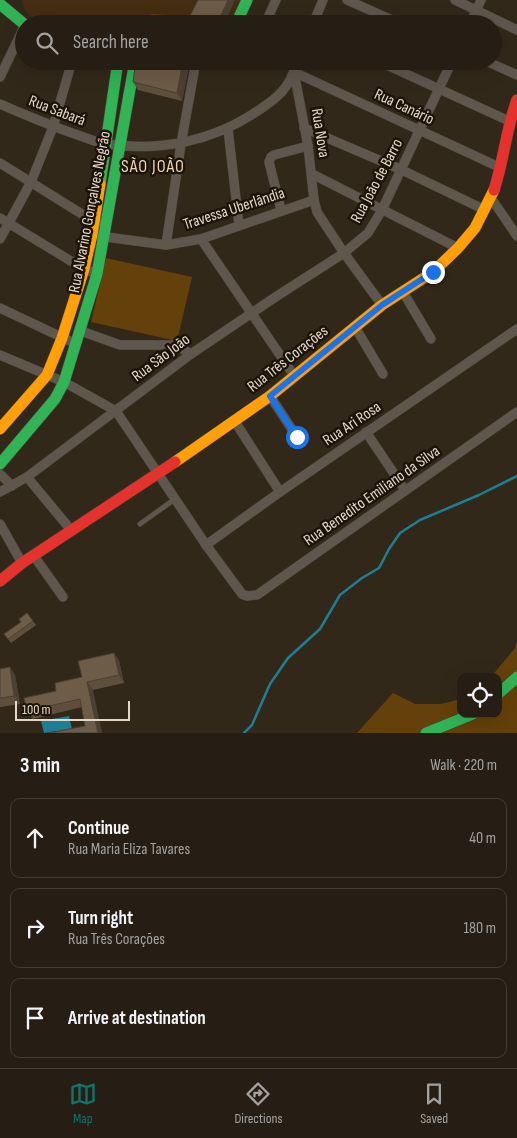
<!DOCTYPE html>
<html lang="en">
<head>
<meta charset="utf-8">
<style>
  body { margin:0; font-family:"Sofia Sans Condensed",sans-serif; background:#322b22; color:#f1f3f6 }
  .controls { position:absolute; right:15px; bottom:15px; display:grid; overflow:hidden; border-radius:10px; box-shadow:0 5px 20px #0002 }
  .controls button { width:45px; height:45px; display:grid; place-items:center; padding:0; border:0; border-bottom:1px solid #423c34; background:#261e14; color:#f1f3f6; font:25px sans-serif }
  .scale { position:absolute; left:15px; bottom:12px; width:115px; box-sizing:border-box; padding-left:5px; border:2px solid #e4d7c9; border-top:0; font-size:14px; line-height:18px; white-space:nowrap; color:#e4d7c9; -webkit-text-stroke:4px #1d1409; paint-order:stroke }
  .stop { position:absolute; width:15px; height:15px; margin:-11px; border:4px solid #1a73e8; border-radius:50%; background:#fff }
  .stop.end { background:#1a73e8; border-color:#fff; box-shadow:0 1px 5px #0008 }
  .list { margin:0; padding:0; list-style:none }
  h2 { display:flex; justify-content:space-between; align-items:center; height:65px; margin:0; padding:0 20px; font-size:21px }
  h2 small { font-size:16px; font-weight:400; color:#a4a2a0 }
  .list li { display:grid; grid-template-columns:32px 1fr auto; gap:15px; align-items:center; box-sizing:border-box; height:80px; margin:0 10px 10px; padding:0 10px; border:1px solid #423c34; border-radius:10px }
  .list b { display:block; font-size:19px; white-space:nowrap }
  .list p { margin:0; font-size:16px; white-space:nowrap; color:#a4a2a0 }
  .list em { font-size:16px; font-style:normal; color:#a4a2a0 }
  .icon { flex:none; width:28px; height:28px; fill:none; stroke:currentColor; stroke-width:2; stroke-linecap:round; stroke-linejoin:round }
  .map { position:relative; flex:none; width:517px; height:733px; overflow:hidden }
  .search { position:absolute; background:#261e14; box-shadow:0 5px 20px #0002; left:15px; right:15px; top:15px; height:55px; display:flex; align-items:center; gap:12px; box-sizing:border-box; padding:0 18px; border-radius:28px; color:#a4a2a0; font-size:19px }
  .sheet { height:335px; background:#261e14 }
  nav { display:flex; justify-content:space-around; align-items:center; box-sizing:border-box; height:70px; border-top:1px solid #423c34; background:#261e14; font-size:14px; color:#a4a2a0 }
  nav a { display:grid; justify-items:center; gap:2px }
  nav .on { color:#0f766e }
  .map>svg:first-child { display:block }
  .built { fill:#442d10 }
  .green { fill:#64400a }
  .water { fill:#1c7f94 }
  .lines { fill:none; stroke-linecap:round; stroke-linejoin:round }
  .stream { stroke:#1c7f94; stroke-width:2.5 }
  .lane-casing { stroke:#4e443a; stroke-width:5.5 }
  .street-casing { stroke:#4e443a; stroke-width:10 }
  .fast-casing { stroke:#4e443a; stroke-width:12 }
  .slow-casing { stroke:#4e443a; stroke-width:12 }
  .jam-casing { stroke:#4e443a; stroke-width:12 }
  .lane { stroke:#5f574e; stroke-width:4.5 }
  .street { stroke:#5f574e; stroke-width:9 }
  .fast { stroke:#30b455; stroke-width:11 }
  .slow { stroke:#ff9f0a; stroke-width:11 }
  .jam { stroke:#e5322d; stroke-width:11 }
  .wall { fill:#5e4f3d }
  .shaded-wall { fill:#4c4032 }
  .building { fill:#6d5c47; stroke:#4c4032 }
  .route { stroke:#1a73e8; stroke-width:6 }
  .labels { text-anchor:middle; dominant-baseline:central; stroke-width:5; stroke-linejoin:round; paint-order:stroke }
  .street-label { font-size:16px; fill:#e4d7c9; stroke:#1d1409 }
  .neighbourhood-label { font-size:18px; letter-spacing:1px; fill:#efd5b9; stroke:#1d1409 }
</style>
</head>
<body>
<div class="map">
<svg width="517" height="733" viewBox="0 0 517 733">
  <rect width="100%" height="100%" fill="#32281a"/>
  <path class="built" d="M22 0H243L232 24H35L24 8Z"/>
  <g class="green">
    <path d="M151 14 186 16V24H150Z"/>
    <path d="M106 258 192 277 177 341 91 322Z"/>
    <path d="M517 641V733H357L393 693 415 704H441L461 699V714H498V677H491L515 648Z"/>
  </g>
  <path class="water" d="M69 716 72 729 44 733 41 721Z"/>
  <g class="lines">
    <path class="stream" d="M244 733 252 725 270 684 288 658 320 629 340 595 362 578 379 568 389 549 400 533 420 520 479 495 517 476"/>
    <g class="lane-casing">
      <path id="lane" d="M140 524 175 499"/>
    </g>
    <g class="street-casing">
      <g id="street">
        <path d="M347 0 401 24"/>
        <path d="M455 0 517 30"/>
        <path d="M265 24 276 0"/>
        <path d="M313 24 323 0"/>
        <path d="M470 24 481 0"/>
        <path d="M280 61 297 64"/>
        <path d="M378 61 509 121"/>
        <path d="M486 61 517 75"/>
        <path d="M294 72 308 146 314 200 317 212 344 253 382 305"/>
        <path d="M294 72 501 168"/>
        <path d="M0 77 24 27"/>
        <path d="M0 104C26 115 51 126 78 135 87 138 97 143 107 144 160 152 214 141 259 110 269 103 280 96 287 85 292 78 294 70 298 61"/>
        <path d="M304 128 402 170 485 210"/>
        <path d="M228 129 239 225"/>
        <path d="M0 163 93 221 98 222"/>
        <path d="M312 174 458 248"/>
        <path d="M491 198 517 236"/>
        <path d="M281 210 269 162 271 157 274 155 308 146"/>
        <path d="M0 218 84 269 97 274"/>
        <path d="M99 236 166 245 201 239 314 200"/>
        <path d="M0 239 31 182 53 127 72 61"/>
        <path d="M201 239 295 377"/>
        <path d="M166 245 181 144 196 61"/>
        <path d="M403 292 431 339"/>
        <path d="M0 308 76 344"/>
        <path d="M355 327 383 374"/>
        <path d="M81 331 120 345H175L191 354"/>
        <path d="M0 355 64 382 116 411 206 545 242 594 247 596 257 595 517 412"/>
        <path d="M270 396 297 437"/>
        <path d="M234 420 280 492"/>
        <path d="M366 432 405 490"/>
        <path d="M0 474 12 486"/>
        <path d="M27 477 71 530"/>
        <path d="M0 492 27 477 191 354 277 296 344 253 368 233 382 210 452 61"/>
        <path d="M0 524 22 563"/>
        <path d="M206 545 280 492 517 329"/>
        <path d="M34 556 63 597"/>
      </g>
    </g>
    <g class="fast-casing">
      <g id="fast">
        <path d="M0 4 24 24"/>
        <path d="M236 24 247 0"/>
        <path d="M100 184 118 61"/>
        <path d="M0 464 55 399 64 382 97 274 135 61"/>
        <path d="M498 694 517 677"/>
        <path d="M426 733 473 714"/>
      </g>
    </g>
    <g class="slow-casing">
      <g id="slow">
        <path d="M0 429 47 375 62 338 84 269 92 235 100 184"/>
        <path d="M175 462 270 396 382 305 433 272 458 248 475 228 494 190"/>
      </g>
    </g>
    <g class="jam-casing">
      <g id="jam">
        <path d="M494 190C504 160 506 129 517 100"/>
        <path d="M0 581 22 563 175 462"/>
      </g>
    </g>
    <use href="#lane" class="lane"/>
    <use href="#street" class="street"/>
    <use href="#fast" class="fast"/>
    <use href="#slow" class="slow"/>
    <use href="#jam" class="jam"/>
  </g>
  <g class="wall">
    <path d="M190 61 182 101 138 90 133 82Z"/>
    <path d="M27 613 36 625 11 643 4 634 21 622Z"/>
    <path d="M114 653 119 661 124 683 93 690 85 726 82 707 33 719 27 711 56 691 82 677Z"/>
    <path d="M0 669 15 675 20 704 0 707Z"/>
  </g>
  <g class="shaded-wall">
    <path d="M228 0H235L224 24H217Z"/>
    <path d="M183 61H190L182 101 177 93Z"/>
    <path d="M114 653 119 661 124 683 119 675Z"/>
    <path d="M10 667 15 675 20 704 14 696Z"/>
    <path d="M87 682 93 690 102 733H98Z"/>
  </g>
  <g class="building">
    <path d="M198 0H228L217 24H186Z"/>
    <path d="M136 61H183L177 93 133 82Z"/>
    <path d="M27 613 33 621 8 639 4 634 21 622 19 619Z"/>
    <path d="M114 653 119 675 87 682 98 733H48L85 726 80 699 27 711 24 698 56 691 55 683 82 677 78 661Z"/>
    <path d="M10 667 14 696 0 698V669Z"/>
  </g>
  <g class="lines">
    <path class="route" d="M297 437 270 396 382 305 433 272"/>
  </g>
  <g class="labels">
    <g class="street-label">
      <text transform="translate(404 107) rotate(25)">Rua Canário</text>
      <text transform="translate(57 111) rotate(21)">Rua Sabará</text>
      <text transform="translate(320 133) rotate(81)">Rua Nova</text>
      <text transform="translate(377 181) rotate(-62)">Rua João de Barro</text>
      <text transform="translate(234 209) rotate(-18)">Travessa Uberlândia</text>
      <text transform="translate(90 212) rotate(-79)">Rua Alvarino Gonçalves Negrão</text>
      <text transform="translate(161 358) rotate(-37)">Rua São João</text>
      <text transform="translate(288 359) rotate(-38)">Rua Três Corações</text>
      <text transform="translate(352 424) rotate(-34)">Rua Ari Rosa</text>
      <text transform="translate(372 496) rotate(-35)">Rua Benedito Emiliano da Silva</text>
    </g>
    <g class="neighbourhood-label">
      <text x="153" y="166">SÃO JOÃO</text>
    </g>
  </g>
</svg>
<div class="controls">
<button><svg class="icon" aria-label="locate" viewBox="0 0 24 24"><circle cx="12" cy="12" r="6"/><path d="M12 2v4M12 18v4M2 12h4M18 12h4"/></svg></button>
</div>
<div class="scale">100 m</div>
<div class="stop" style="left:297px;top:437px"></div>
<div class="stop end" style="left:433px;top:272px"></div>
<div class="search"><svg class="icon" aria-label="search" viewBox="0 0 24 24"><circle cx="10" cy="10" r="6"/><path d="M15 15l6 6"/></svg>Search here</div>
</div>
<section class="sheet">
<h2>3 min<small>Walk · 220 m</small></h2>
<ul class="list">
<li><svg class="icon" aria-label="ahead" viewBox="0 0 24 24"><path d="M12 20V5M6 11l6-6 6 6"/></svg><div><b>Continue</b><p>Rua Maria Eliza Tavares</p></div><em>40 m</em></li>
<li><svg class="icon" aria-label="right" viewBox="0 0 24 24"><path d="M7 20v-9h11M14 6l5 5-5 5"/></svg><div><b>Turn right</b><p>Rua Três Corações</p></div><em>180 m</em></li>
<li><svg class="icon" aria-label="arrive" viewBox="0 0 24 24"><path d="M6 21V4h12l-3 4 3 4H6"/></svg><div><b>Arrive at destination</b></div></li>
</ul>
</section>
<nav>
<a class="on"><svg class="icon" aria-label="map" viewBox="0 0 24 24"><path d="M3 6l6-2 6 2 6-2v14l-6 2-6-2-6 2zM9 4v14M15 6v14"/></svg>Map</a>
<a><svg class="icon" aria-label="directions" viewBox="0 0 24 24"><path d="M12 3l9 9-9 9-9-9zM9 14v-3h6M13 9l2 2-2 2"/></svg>Directions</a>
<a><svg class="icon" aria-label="saved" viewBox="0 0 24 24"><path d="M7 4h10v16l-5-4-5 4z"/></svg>Saved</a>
</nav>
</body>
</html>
